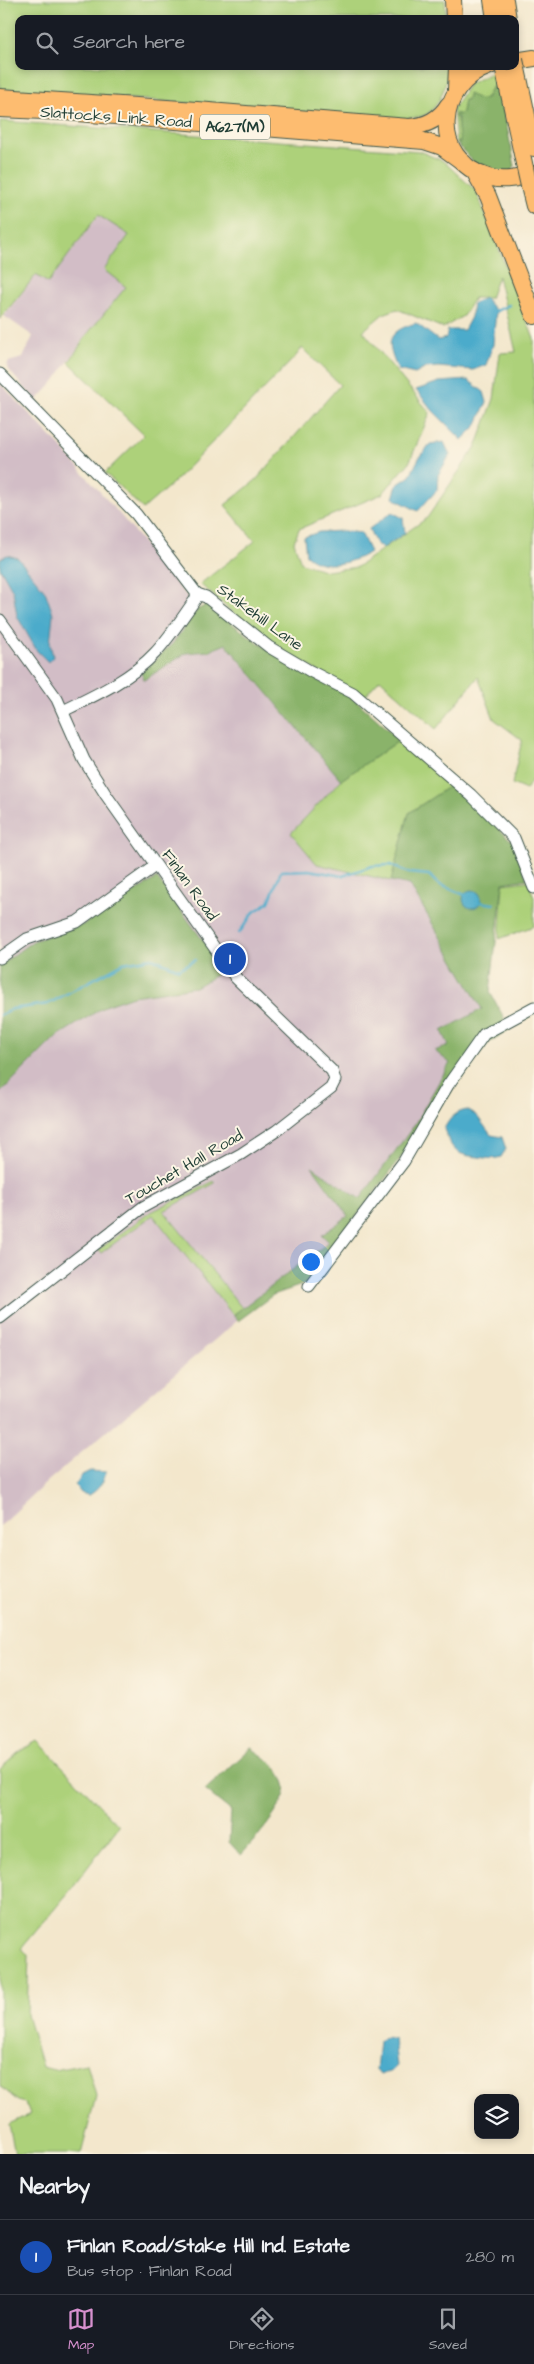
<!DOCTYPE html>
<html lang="en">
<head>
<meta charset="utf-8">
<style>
  body { margin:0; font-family:"Architects Daughter",sans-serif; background:#20242c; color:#f1f3f6 }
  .controls { position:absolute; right:15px; bottom:15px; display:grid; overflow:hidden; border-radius:10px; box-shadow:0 2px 8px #0003 }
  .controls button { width:45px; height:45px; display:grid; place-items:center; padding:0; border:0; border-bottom:1px solid #363941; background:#171b24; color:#f1f3f6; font:25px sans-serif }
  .you { position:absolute; left:310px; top:1261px; width:18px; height:18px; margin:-12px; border:4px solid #fff; border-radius:50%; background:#1a73e8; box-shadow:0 0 0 8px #1a73e833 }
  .badge { display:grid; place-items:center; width:32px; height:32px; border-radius:50%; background:#d690ce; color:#fff; font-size:16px; font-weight:700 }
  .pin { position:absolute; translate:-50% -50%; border:2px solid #fff; box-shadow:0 1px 5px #0006 }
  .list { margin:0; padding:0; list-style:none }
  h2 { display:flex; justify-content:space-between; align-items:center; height:65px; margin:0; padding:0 20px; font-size:21px }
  h2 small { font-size:16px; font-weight:400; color:#9ea1a6 }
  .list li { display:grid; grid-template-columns:32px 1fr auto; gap:15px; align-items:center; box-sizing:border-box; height:75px; padding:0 20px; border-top:1px solid #363941 }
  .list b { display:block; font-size:19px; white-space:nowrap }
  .list p { margin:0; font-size:16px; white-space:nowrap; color:#9ea1a6 }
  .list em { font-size:16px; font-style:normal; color:#9ea1a6 }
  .icon { flex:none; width:28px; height:28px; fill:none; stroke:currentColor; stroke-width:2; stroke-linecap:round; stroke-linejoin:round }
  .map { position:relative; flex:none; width:534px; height:2154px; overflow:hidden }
  .search { position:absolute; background:#171b24; box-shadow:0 2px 8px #0003; left:15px; right:15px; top:15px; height:55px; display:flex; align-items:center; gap:12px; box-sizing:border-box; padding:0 18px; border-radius:10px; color:#9ea1a6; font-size:19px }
  .sheet { height:140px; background:#171b24 }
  nav { display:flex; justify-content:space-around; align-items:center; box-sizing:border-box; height:70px; border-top:1px solid #363941; background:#171b24; font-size:14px; color:#9ea1a6 }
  nav a { display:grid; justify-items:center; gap:2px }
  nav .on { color:#d690ce }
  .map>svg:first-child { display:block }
  .industrial { fill:#d2bdc6 }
  .green { fill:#add17a; stroke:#668757; fill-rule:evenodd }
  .forest { fill:#8ab36a; stroke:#54784f }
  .water { fill:#4cabcb; stroke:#367480 }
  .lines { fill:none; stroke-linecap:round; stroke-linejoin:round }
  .stream { stroke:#4cabcb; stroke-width:2.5 }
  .minor-casing { stroke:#3f564b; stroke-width:13 }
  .highway-casing { stroke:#3f564b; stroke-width:18 }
  .minor { stroke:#fff; stroke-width:11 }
  .highway { stroke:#fdbc70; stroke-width:16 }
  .highway-bridge-casing { stroke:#3f564b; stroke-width:18; stroke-linecap:butt }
  .highway-bridge { stroke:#fdbc70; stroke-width:16 }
  .labels { text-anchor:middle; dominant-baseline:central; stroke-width:4; stroke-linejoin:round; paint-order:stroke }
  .shield { fill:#fcf5e5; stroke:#617469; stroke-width:1 }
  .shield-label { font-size:15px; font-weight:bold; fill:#1f3d34 }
  .street-label { font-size:16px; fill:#1f3d34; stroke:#fcf5e5 }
</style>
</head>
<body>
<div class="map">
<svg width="534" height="2154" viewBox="0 0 534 2154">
  <rect width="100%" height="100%" fill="#fcf5e5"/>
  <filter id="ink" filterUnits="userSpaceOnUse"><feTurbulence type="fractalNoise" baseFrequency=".02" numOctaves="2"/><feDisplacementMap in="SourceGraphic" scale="10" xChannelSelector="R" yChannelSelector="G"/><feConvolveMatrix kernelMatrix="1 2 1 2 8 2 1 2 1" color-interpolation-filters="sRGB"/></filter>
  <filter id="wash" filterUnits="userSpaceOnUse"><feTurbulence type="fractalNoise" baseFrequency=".0096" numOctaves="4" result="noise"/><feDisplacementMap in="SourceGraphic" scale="20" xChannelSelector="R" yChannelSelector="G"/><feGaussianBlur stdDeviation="1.12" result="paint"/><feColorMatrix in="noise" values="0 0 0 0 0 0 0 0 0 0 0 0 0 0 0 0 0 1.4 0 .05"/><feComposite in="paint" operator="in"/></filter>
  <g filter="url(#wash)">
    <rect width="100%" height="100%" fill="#f3e7cc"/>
    <g class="industrial">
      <path d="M99 215 129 235 104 270 126 287 89 332 53 383 36 401 7 368 8 362 23 358 33 336 4 316 36 275 48 283Z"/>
      <path d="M0 383 58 444 122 517 254 678 341 780 292 833 317 864 414 883 482 1009 443 1031 449 1045 436 1051 450 1063 413 1127 360 1199 313 1167 348 1216 323 1235 329 1242 233 1315 237 1321 49 1480 0 1526Z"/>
    </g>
    <g class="green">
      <path d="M0 0H445L446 19H19V66H448C448 82 440 107 425 115 418 118 408 118 401 119L0 89Z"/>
      <path d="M495 71 499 88H491C484 106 478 96 464 101L462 112 459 115 456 114 460 140V143H456L453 109 469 84Z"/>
      <path d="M0 121 419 151 443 161 476 191 534 339V776L526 790 512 784 522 740 494 719 478 677 436 729 380 679 363 698 279 648 245 623 200 584 255 541 225 505 256 480 340 385 302 348 296 356 174 482 143 509 105 473 144 435 69 362 89 332 126 287 104 270 129 235 98 215 48 283 36 275 0 319ZM498 276 516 352 500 353 494 399 477 445 427 518 357 567 327 571 301 563 294 542 299 529 382 494 409 463 430 413 363 331 383 314 397 309 443 328 463 316 474 298H490Z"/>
      <path d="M400 740 451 785 409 813 391 881 317 864 291 833 341 780Z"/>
      <path d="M528 881 534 897V926L499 939 503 884Z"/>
      <path d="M214 1181 215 1183 164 1211 242 1308 233 1315 153 1215 101 1253 98 1250 149 1213Z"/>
      <path d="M38 1741 119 1826 68 1893 21 1949 29 1955 27 2015 42 2067 54 2070 87 2064 96 2096 81 2154H15L9 2124 30 2114 26 2103 18 2101 0 2086V1769L18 1753Z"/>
    </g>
    <g class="forest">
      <path d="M491 88H499L515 166 513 168V173L479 168 456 143H460C459 134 457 128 458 117H455L456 113 459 115 462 112 464 100 468 99V94L482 100 487 97Z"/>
      <path d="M206 605 291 666 351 696 400 740 341 780 226 644 209 651 186 653 144 680 141 673 173 643 197 610Z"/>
      <path d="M451 785 513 842 527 879 503 883 490 992 510 1029 488 1043 305 1284 273 1295 238 1321 233 1315 329 1242 322 1235 348 1216 312 1166 360 1199 413 1127 450 1063 435 1051 449 1045 442 1031 482 1009 410 885 391 881 409 813Z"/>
      <path d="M157 878 225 970 195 987 133 996 107 1005 56 1037 0 1093V965L33 941 82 925Z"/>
      <path d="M251 1748C265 1757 280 1767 285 1784 291 1801 252 1843 241 1855L229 1842 231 1811 205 1790Z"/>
    </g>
    <g class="water">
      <path d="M485 298 496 311 493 345 486 365 473 370 438 367 426 368 415 374 398 370C386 343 385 332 416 323L438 340 446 338 448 330H464L471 317 473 303Z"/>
      <path d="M468 380 484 392 487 402 476 426 462 440 434 412 416 390 439 382Z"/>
      <path d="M444 442 450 455 438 475 437 490 418 511 393 498 397 485 410 476 419 458 430 444Z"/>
      <path d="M392 512 403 518 405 533 383 548 376 544 369 529Z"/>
      <path d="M343 531 361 533 370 552C352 563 324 571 306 555L304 537 319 532Z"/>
      <path d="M7 555 18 558 45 591 53 614 50 643 53 657 48 662 37 651 17 616 13 591 0 568V559Z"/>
      <circle cx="472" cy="899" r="9"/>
      <path d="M467 1110 477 1116 491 1135 502 1137 506 1149 501 1157C492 1160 487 1158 478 1157 455 1155 452 1150 444 1129 449 1119 455 1112 467 1110Z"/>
      <path d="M90 1471 106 1472C105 1481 96 1493 88 1495L81 1493 75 1485 82 1475Z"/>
      <path d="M386 2037 394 2039 397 2066 392 2071 380 2075 376 2070 379 2041Z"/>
    </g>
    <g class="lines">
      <g class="stream">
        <path d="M496 311 509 305"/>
        <path d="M479 902 494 904"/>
        <path d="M239 933 254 912 269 902 281 871 309 870 342 876 372 866 390 865 409 873 429 875 438 884 465 895"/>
        <path d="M0 1015 12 1009 48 1004 123 963 152 958 179 969 195 960"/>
      </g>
    </g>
  </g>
  <g filter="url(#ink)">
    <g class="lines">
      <g class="minor-casing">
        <g id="minor">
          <path d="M0 374 136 514 197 594 206 597 269 647 310 671 353 693 471 795 514 838 534 888"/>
          <path d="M0 620 57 699 84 760 106 795 236 978 332 1071 335 1080 331 1088 276 1131 241 1154 143 1207 0 1318"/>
          <path d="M63 711C94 696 131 679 155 653 170 637 182 618 195 600L197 594"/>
          <path d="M0 958 27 939 77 922 155 866"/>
          <path d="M309 1286 404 1161 448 1085 484 1034 534 1007"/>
        </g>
      </g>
      <g class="highway-casing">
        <g id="highway">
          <path d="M453 0 454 19"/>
          <path d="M492 0 495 19"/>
          <path d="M505 0 508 19"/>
          <path d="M515 61 534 58"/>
          <path d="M490 66C435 85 430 159 488 177 503 182 519 178 534 174"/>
          <path d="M503 66 525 168"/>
          <path d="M517 69 534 148"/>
          <path d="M456 90 457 66"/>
          <path d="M0 97 197 110 409 127C426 126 439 120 448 105"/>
          <path d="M0 109 65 112 424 141 442 147 464 163"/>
          <path d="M474 171 488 196 534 316"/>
          <path d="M529 186 534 206"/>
        </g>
      </g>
      <use href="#minor" class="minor"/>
      <use href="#highway" class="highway"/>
      <g class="highway-bridge-casing">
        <g id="highway-bridge">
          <path d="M515 60 517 69"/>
          <path d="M525 168 529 186"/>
        </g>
      </g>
      <use href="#highway-bridge" class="highway-bridge"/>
    </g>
  </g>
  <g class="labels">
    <rect class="shield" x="200" y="114.5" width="70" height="25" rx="4"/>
    <g class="shield-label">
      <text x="235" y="127">A627(M)</text>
    </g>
    <g class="street-label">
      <text transform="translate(116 117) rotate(4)">Slattocks Link Road</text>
      <text transform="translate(260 617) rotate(36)">Stakehill Lane</text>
      <text transform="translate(190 885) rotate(54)">Finlan Road</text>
      <text transform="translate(184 1167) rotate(-30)">Touchet Hall Road</text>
    </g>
  </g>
</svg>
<div class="controls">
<button><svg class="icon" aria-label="layers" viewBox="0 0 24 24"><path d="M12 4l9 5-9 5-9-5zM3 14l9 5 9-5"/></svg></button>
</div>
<div class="you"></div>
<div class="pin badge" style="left:230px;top:959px;background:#1a4fb4">1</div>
<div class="search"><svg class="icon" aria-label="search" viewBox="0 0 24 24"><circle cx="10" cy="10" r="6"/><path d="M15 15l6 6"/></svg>Search here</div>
</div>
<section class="sheet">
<h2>Nearby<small></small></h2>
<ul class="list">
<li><span class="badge" style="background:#1a4fb4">1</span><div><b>Finlan Road/Stake Hill Ind. Estate</b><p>Bus stop · Finlan Road</p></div><em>280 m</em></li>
</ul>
</section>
<nav>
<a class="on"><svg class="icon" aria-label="map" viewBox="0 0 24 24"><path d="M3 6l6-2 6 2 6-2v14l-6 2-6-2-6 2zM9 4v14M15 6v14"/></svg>Map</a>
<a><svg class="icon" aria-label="directions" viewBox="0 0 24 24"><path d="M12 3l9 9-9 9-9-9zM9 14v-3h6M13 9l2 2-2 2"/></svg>Directions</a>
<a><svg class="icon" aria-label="saved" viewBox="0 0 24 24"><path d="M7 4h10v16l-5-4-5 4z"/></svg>Saved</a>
</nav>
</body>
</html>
